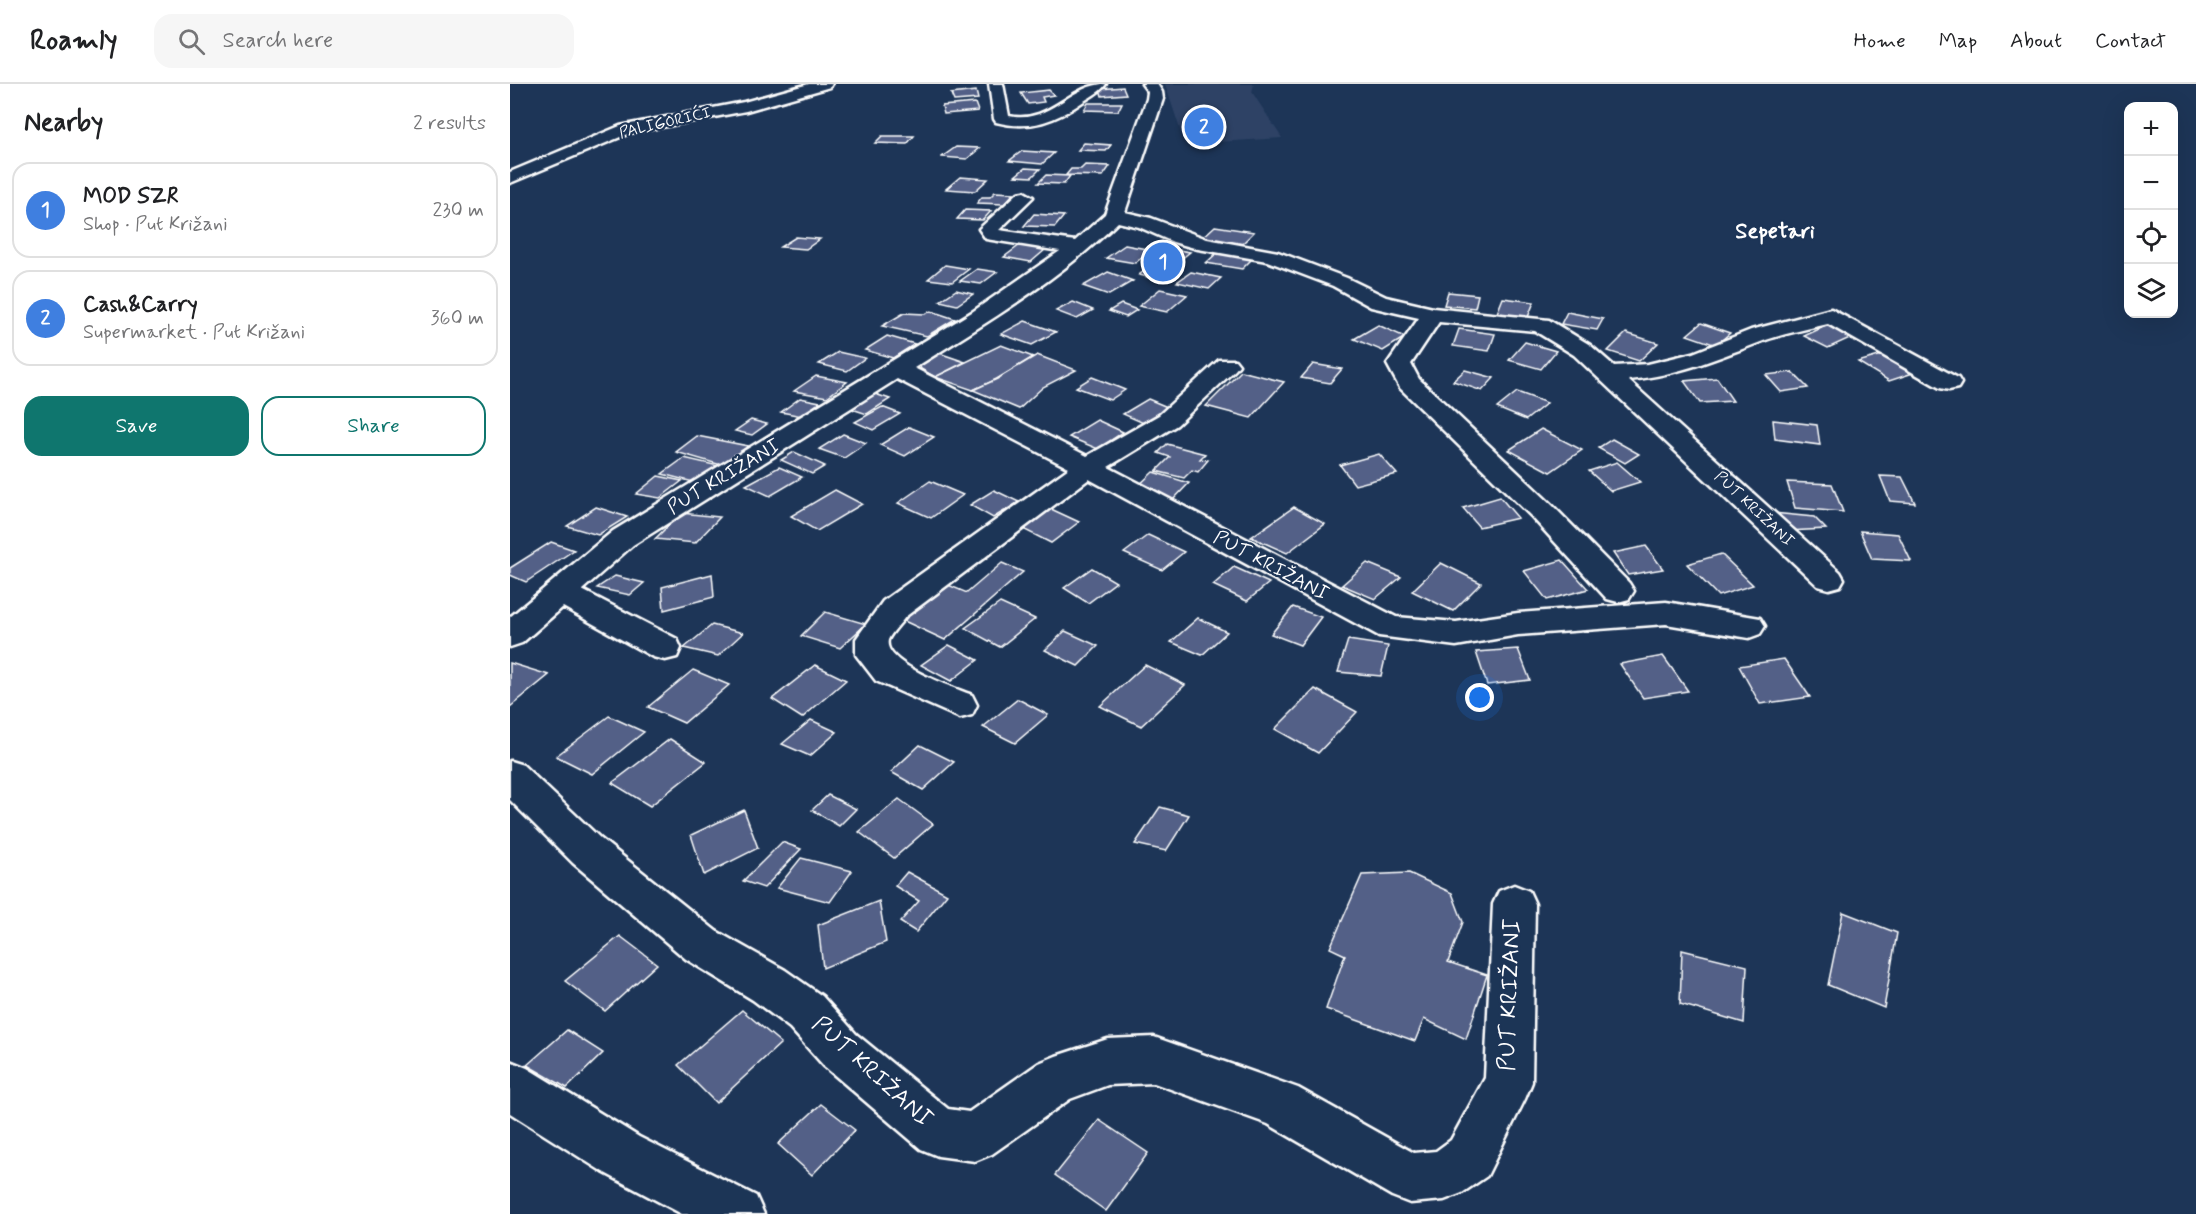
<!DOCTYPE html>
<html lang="en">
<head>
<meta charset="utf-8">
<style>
  body { margin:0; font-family:Mynerve,sans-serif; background:#f6f6f6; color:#202124 }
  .controls { position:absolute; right:18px; top:18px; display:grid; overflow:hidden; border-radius:12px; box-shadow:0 6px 24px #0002 }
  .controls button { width:54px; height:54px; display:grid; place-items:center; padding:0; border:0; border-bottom:2px solid #e0e0e0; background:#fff; color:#202124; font:30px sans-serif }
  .you { position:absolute; left:970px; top:614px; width:21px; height:21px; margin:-15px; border:4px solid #fff; border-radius:50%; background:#1a73e8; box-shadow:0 0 0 9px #1a73e833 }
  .badge { display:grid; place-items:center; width:39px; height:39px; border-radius:50%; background:#0f766e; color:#fff; font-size:20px; font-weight:700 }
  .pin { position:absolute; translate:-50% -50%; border:3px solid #fff; box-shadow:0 2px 6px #0006 }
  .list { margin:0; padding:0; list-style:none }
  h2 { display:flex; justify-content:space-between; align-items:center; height:78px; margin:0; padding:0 24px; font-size:26px }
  h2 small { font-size:20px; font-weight:400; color:#757577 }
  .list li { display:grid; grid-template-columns:39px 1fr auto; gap:18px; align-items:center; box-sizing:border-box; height:96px; margin:0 12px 12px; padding:0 12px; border:2px solid #e0e0e0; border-radius:18px }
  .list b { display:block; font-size:22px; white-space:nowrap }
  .list p { margin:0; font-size:20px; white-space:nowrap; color:#757577 }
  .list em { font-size:20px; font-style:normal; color:#757577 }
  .actions { display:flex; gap:12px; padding:18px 24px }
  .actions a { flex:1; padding:14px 0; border:2px solid #0f766e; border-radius:18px; text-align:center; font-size:21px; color:#0f766e }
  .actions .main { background:#0f766e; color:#fff }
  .icon { flex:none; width:33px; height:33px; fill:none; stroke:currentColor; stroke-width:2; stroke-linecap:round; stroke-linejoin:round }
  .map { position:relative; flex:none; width:1686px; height:1130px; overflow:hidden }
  header { display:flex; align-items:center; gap:36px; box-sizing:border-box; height:84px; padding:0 30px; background:#fff; border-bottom:2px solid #e0e0e0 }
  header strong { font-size:28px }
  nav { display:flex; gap:33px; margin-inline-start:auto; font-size:21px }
  .search { width:420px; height:54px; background:#f6f6f6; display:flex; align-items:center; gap:15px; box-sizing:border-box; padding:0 21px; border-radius:18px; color:#757577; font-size:22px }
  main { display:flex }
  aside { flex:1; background:#fff }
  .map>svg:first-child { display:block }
  .built { fill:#2d4265 }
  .building { fill:#536087; stroke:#fff; stroke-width:1.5 }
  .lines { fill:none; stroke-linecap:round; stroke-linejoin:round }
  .street-casing { stroke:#fff; stroke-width:5 }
  .street { fill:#1d3557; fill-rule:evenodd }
  .labels { text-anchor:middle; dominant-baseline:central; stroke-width:4.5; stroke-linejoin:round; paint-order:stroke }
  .far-street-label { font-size:16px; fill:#fff; stroke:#1d3557 }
  .street-label { font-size:20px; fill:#fff; stroke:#1d3557 }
  .far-district-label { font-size:22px; font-weight:bold; fill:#fff; stroke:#1d3557 }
  .near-street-label { font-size:24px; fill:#fff; stroke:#1d3557 }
</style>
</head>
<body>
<header>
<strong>Roamly</strong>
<div class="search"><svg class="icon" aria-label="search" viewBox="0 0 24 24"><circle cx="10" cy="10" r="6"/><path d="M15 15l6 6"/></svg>Search here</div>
<nav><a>Home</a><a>Map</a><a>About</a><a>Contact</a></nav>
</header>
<main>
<aside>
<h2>Nearby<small>2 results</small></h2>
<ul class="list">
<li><span class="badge" style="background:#3f7fe0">1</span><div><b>MOD SZR</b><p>Shop · Put Križani</p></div><em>230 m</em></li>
<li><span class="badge" style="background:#3f7fe0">2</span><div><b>Cash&amp;Carry</b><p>Supermarket · Put Križani</p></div><em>360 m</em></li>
</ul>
<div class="actions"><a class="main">Save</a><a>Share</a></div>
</aside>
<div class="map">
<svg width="1686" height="1130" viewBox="0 0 1686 1130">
  <rect width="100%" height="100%" fill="#1d3557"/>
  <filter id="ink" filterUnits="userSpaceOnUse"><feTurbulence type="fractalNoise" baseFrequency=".0167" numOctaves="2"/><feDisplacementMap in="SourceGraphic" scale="12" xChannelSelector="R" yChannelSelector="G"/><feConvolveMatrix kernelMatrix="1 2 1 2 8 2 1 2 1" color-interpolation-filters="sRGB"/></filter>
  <g filter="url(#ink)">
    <path class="built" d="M655 0H744L742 8 772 54 675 60Z"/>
    <g class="building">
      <path d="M613 3 616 10 592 12 590 5Z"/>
      <path d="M539 6 544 11 532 13 534 18 518 20 511 9Z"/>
      <path d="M466 7 468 15 444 17 441 10Z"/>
      <path d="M465 19 468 27 434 30 432 22Z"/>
      <path d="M578 19H612L608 27 574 26Z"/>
      <path d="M372 52H404L397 60 365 59Z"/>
      <path d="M574 59 601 61 596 67 568 66Z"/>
      <path d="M446 63 470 64 457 75 432 73Z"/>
      <path d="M512 67 544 69 532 80 499 77Z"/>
      <path d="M575 81 600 82 593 92 556 91 561 85H571Z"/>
      <path d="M515 84 530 85 522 93 505 92Z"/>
      <path d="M536 91 560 92 554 100 528 99Z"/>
      <path d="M450 93 478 95 465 107 436 105Z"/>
      <path d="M485 108 504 109 494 120 467 119 472 113H480Z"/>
      <path d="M455 126 481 127 473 136 447 135Z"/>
      <path d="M524 130 554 132 545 143 514 142Z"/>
      <path d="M705 142 744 148 731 161 692 154Z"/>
      <path d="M286 153 310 155 296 165 270 163Z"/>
      <path d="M510 161 535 166 521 178 494 173Z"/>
      <path d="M615 161 642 166 625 179 596 174Z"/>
      <path d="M663 165 680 168 646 195 629 191Z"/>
      <path d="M709 167 744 173 732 185 696 179Z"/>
      <path d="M435 181 459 185 442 198 418 195Z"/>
      <path d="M467 185 487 188 471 200 450 197Z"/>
      <path d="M598 188 623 197 599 211 573 202Z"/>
      <path d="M681 188 711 194 699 205 667 198Z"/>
      <path d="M650 205 677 211 657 228 629 222Z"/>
      <path d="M446 206 463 210 447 221 430 217Z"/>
      <path d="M938 208 968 211 965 224 934 221Z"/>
      <path d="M993 214 1024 218 1018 233 987 229Z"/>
      <path d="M563 218 583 226 567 235 546 227Z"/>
      <path d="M611 220 627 226 616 233 599 227Z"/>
      <path d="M421 227 445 235 417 252 372 242 394 229 415 230Z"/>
      <path d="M1057 228 1093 235 1087 246 1051 240Z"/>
      <path d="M515 237 546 248 522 261 491 250Z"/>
      <path d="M1191 239 1220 249 1206 261 1177 251Z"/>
      <path d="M868 241 895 253 873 267 844 255Z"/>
      <path d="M1318 241 1342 253 1318 264 1294 252Z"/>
      <path d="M949 245 985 250 979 267 943 262Z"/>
      <path d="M1116 249 1148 259 1129 277 1098 267Z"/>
      <path d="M377 252 405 260 383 274 355 266Z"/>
      <path d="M1015 258 1046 267 1031 285 999 276Z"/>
      <path d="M491 261 523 273 487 295 463 306 425 293Z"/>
      <path d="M328 268 355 274 337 287 309 280Z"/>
      <path d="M429 269 455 278 425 293 411 285 409 280Z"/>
      <path d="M527 271 566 286 533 303 509 325 463 306 487 295Z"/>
      <path d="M1372 271 1403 289 1379 297 1348 278Z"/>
      <path d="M803 280 832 285 820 299 791 294Z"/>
      <path d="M955 286 984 294 972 307 943 297Z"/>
      <path d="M731 287 774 298 741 334 696 322Z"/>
      <path d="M1282 288 1298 304 1271 308 1256 291Z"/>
      <path d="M306 292 337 298 317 313 284 307Z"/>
      <path d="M582 293 615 306 600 316 566 303Z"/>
      <path d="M1207 294 1223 317 1190 319 1174 297Z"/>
      <path d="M1007 308 1037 319 1016 336 987 324Z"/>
      <path d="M362 309 380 315 357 330 339 324Z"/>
      <path d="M290 314 310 318 292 332 271 328Z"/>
      <path d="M638 315 662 325 638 341 613 330Z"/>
      <path d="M372 323 390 330 363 346 345 338Z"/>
      <path d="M241 336 257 340 242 351 225 347Z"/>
      <path d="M587 336 613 348 588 365 559 353Z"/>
      <path d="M1263 336 1307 341 1310 361 1265 355Z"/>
      <path d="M399 343 424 353 395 372 370 361Z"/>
      <path d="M1031 345 1072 366 1040 388 999 366Z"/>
      <path d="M333 350 356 359 334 374 309 365Z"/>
      <path d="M187 352 238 362 211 381 166 368Z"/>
      <path d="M1102 355 1129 370 1115 379 1088 364Z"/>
      <path d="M657 360 695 370 690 375 698 376 688 388 682 386 674 394 646 387 660 373 648 369Z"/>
      <path d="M284 368 315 382 302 390 271 376Z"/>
      <path d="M869 370 887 390 845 401 830 381Z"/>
      <path d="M174 374 213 383 191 400 152 390Z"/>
      <path d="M1107 378 1130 398 1101 407 1079 387Z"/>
      <path d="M269 383 292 393 260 412 236 401Z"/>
      <path d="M643 388 679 399 662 417 625 405Z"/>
      <path d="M148 392 172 397 150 414 126 410Z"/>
      <path d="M1370 392 1392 393 1405 419 1380 417Z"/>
      <path d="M420 397 453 411 421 434 388 419Z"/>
      <path d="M1277 398 1322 400 1333 428 1285 424Z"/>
      <path d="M325 406 352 420 307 447 281 432Z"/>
      <path d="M484 406 509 418 483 434 460 421Z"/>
      <path d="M990 413 1008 434 969 443 953 424Z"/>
      <path d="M86 423 117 433 88 451 57 442Z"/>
      <path d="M784 423 815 440 777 469 741 453Z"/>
      <path d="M541 425 569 438 541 459 513 445Z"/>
      <path d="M171 429 210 433 185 459 145 455Z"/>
      <path d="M1263 429 1304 433 1316 445 1277 447Z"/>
      <path d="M1350 447 1388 450 1401 477 1362 475Z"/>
      <path d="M638 451 674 468 652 486 614 469Z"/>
      <path d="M41 458 64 466 16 498 0 491V484Z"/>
      <path d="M1136 462 1153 485 1118 491 1103 469Z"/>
      <path d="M1211 470 1243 501 1208 512 1177 480Z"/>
      <path d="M1052 476 1078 505 1037 516 1014 487Z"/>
      <path d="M492 479 513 488 435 556 392 536 436 500 457 509Z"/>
      <path d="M857 479 891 493 865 515 832 501Z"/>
      <path d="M931 479 971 499 943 527 902 507Z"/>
      <path d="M724 483 759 499 737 517 703 501Z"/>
      <path d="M582 484 606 498 578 519 554 504Z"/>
      <path d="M202 490 204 513 154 526 152 503Z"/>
      <path d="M105 492 134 499 120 511 87 504Z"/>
      <path d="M490 519 525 535 490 563 455 544Z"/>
      <path d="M783 523 811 533 790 561 761 550Z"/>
      <path d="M315 528 356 540 330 564 291 552Z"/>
      <path d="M688 534 717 548 692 571 661 558Z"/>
      <path d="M202 541 233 549 208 572 174 564Z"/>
      <path d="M555 547 588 562 568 582 535 566Z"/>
      <path d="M838 556 878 562 871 592 828 588Z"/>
      <path d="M439 561 468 576 441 597 411 581Z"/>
      <path d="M1008 565 1020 596 977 601 966 568Z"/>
      <path d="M1153 572 1178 607 1133 614 1110 580Z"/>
      <path d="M1274 575 1300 613 1250 620 1229 582Z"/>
      <path d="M0 579 39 591 0 623Z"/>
      <path d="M305 581 336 596 292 634 262 615Z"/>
      <path d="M635 581 675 601 631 642 590 622Z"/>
      <path d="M183 586 219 601 174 639 138 623Z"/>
      <path d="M805 605 847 628 808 669 765 645Z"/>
      <path d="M508 615 538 631 505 659 473 643Z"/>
      <path d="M99 632 134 648 82 690 46 672Z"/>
      <path d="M301 636 327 648 300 672 272 660Z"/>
      <path d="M160 655 196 678 140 722 102 699Z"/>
      <path d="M410 661 444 678 413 706 381 688Z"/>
      <path d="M318 711 346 725 329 742 302 726Z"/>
      <path d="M389 715 423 740 384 774 349 748Z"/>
      <path d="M650 723 679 731 656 767 625 760Z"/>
      <path d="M234 726 248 764 194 791 181 751Z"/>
      <path d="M272 758 291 765 254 804 233 797Z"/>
      <path d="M291 774 342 787 320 818 267 804Z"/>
      <path d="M397 788 437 810 406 848 390 838 409 817 385 802Z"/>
      <path d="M899 789 942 809 953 838 938 878 977 891 956 955 914 935 905 957 816 925 835 871 820 864 852 791Z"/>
      <path d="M369 817 376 858 313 884 308 841Z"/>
      <path d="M1333 828 1387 849 1374 924 1318 901Z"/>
      <path d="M110 852 147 880 95 927 55 897Z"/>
      <path d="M1172 866 1237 882 1234 939 1170 920Z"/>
      <path d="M232 926 271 959 206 1019 168 981Z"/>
      <path d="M57 946 93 969 57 1004 17 981Z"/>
      <path d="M311 1020 345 1046 302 1091 268 1060Z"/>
      <path d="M589 1036 638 1069 596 1127 545 1091Z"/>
    </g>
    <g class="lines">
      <g class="street-casing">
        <g id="street">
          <path d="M299 0H322L320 3 236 27 120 49 0 99V88L110 42 234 18Z"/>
          <path d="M479 0H493L499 32C540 41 560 0 596 0 591 7 582 12 574 17 546 37 520 47 486 38L484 35Z"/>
          <path d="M632 0H647L652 8 653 15 615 128 641 134 697 155 768 168 837 194 876 213 923 224 1039 236 1080 261 1104 282 1138 280 1183 269 1241 246 1321 225 1448 294 1451 299 1448 304 1439 306 1430 304 1318 240C1297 245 1276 249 1256 256 1210 273 1167 292 1118 296L1330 488 1334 495 1330 502 1319 505 1308 502 1064 271 1025 247 929 238 901 280 909 295 1042 421 1119 499 1124 507 1119 515 1108 518 1097 515 1022 433 890 304 877 280 909 234 861 223 823 202 757 177 688 165 663 158 629 143 608 138C549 196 474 240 404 284L577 372 649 331 709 276H725L729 281 725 286 667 341 598 383 886 533 946 538 1008 529 1156 518 1250 534 1255 542 1250 550 1239 554 1156 540 1008 551 946 562 869 552 579 395 395 533C391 539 381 549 378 556 372 580 445 604 462 611L467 621 462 631 450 634 366 597 346 571V555L373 517 559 384 387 295 123 461 72 506 167 555 171 564 167 573 155 576 143 573 53 523 12 559 0 563V533L103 447 462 228 550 167 476 155 469 145 508 109 514 108 523 113 489 146 565 157 595 130 637 15 638 8Z"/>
          <path d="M0 677 13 681 91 755 206 847 275 886 312 912 346 950 438 1025 459 1028 529 979 546 972 598 955 644 953 788 1004 904 1069 926 1067 941 1056 975 994 983 820 989 807 1004 801 1019 807 1025 820 1022 998 1015 1015 977 1092 952 1109 934 1116 900 1119 882 1112 758 1040 644 999 598 1001 560 1015 482 1070 465 1077 428 1072 411 1065 314 982 280 944 243 916 176 875 63 779 0 716Z"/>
          <path d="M0 977 17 984 129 1053 246 1112 254 1130H172L93 1088 0 1029Z"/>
        </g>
      </g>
      <use href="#street" class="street"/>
    </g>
  </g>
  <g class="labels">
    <g class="far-street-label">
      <text transform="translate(155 39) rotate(-13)">PALIGORIĆI</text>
      <text transform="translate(1244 425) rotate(43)">PUT KRIŽANI</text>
    </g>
    <g class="street-label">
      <text transform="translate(214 393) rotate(-31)">PUT KRIŽANI</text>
      <text transform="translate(761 482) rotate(28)">PUT KRIŽANI</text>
    </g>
    <g class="far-district-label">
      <text x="1265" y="148">Sepetari</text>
    </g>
    <g class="near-street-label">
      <text transform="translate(1000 911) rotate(-88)">PUT KRIŽANI</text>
      <text transform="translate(362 988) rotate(42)">PUT KRIŽANI</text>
    </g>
  </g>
</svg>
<div class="controls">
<button>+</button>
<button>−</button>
<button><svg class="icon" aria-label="locate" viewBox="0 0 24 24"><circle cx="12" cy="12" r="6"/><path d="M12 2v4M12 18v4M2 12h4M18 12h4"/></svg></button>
<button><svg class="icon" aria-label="layers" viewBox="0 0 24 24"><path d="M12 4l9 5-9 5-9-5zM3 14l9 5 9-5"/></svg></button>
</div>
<div class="you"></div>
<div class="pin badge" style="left:653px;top:178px;background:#3f7fe0">1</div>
<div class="pin badge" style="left:694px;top:43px;background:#3f7fe0">2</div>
</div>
</main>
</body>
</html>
